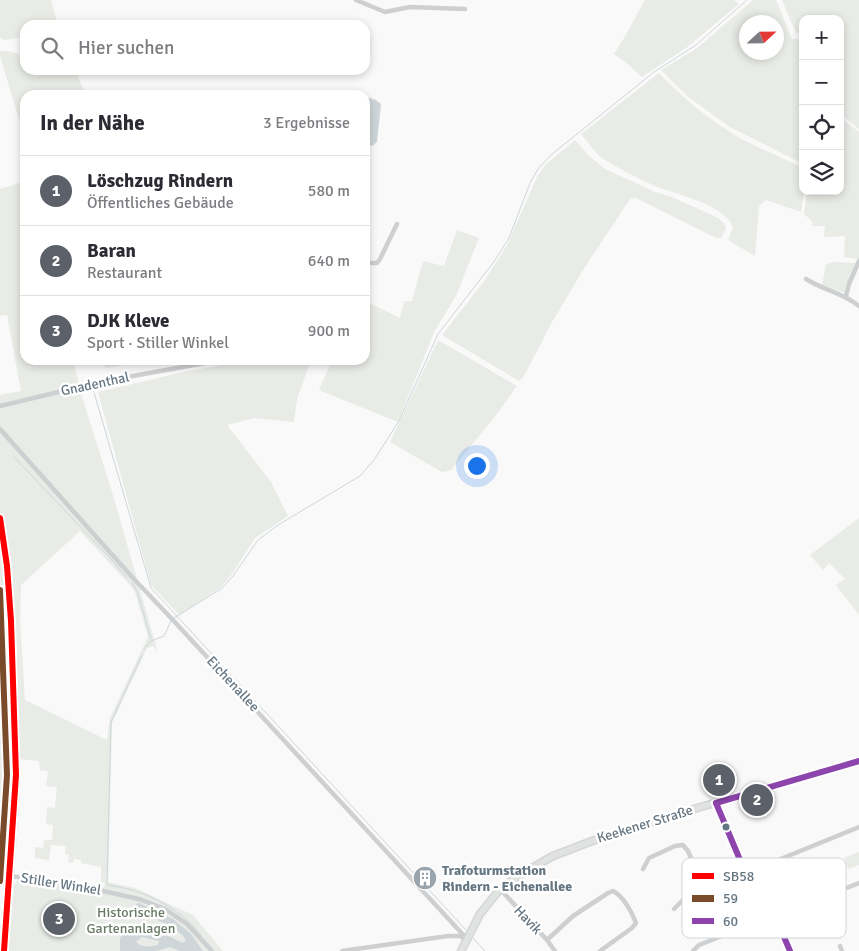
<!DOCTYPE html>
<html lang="de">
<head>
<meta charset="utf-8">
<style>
  body { margin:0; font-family:Signika,sans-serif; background:#f2f2f3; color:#2b2b33 }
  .controls { position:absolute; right:15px; top:15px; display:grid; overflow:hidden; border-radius:10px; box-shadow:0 2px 8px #0003 }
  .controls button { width:45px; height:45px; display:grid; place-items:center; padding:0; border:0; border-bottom:1px solid #e1e1e2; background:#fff; color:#2b2b33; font:25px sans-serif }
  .compass { position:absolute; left:739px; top:15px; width:45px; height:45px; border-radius:50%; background:#fff; box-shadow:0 2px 8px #0003; rotate:68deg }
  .you { position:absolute; left:476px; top:465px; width:18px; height:18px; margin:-12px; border:4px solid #fff; border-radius:50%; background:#1a73e8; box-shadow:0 0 0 8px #1a73e833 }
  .badge { display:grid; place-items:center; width:32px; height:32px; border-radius:50%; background:#5c6169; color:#fff; font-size:16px; font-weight:700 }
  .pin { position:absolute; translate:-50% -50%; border:2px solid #fff; box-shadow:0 1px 5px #0006 }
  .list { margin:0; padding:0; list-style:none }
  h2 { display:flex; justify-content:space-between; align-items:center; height:65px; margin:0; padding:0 20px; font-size:21px }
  h2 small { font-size:16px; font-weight:400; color:#7c7c81 }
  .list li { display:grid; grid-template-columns:32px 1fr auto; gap:15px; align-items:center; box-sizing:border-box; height:70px; padding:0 20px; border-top:1px solid #e1e1e2 }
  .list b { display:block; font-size:19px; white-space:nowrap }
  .list p { margin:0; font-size:16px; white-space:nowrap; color:#7c7c81 }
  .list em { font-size:16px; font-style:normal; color:#7c7c81 }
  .icon { flex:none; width:28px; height:28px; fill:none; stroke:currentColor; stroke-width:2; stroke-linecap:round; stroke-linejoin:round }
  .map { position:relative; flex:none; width:859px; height:951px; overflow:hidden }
  .search { position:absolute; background:#fff; box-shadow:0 2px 8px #0003; left:20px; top:20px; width:350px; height:55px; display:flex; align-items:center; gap:12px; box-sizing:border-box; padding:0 18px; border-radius:15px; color:#7c7c81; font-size:19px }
  .panel { position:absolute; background:#fff; box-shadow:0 2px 8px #0003; left:20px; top:90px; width:350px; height:275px; border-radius:15px }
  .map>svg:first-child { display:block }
  .green { fill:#e8ebe6; fill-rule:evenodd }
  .water { fill:#ced6d9; fill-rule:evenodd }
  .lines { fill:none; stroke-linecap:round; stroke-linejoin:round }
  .stream { stroke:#ced6d9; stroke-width:1 }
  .secondary-casing { stroke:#d5d6d7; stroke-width:9 }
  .primary-casing { stroke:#d5d6d7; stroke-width:10 }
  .minor { stroke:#cecfd0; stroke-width:4.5 }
  .secondary { stroke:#e1e2e2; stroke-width:6 }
  .primary { stroke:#e1e2e2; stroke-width:8 }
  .bus-1-casing { stroke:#fff; stroke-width:10 }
  .bus-2-casing { stroke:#fff; stroke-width:10 }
  .bus-3-casing { stroke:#fff; stroke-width:10 }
  .bus-1 { stroke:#f00; stroke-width:6 }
  .bus-2 { stroke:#7a4b2a; stroke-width:6 }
  .bus-3 { stroke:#8e44ad; stroke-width:6 }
  .bus-dot { fill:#657683; stroke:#fff; stroke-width:2 }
  .labels { text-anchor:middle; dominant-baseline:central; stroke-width:5; stroke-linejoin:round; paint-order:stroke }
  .street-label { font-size:14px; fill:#657683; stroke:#fff }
  .poi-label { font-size:14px; font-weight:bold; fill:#657683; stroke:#fff; text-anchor:start }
  .park-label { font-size:14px; fill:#687a64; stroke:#fff }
  .key { fill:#fff; stroke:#d1d6da; stroke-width:1 }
  .key-label { font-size:14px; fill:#657683 }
</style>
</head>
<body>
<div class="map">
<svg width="859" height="951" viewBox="0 0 859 951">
  <rect width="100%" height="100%" fill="#f9f9f9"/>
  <g class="green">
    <path d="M0 0H51L58 25H25V37L5 40 0 38Z"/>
    <path d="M645 0H734L739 4 686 48 642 77 628 64 614 54 623 40Z"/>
    <path d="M753 0H776L792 39H803V164L730 127 687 96 661 70 696 49ZM776 22V52H746V22Z"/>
    <path d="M782 0H859V129L840 114V19H803V33H796Z"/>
    <path d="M0 51H7L19 54 25 70H75L86 95H25V139L0 56Z"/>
    <path d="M659 73C684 99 709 120 740 138 760 149 782 157 803 168L804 191 801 212 766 200 759 206 755 256 728 240 733 227C725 204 674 194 653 185 637 178 620 169 605 160 596 155 588 142 581 134Z"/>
    <path d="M840 117 859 132V259L844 257 845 236 824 237 825 226H812V221L804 214 807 191H840Z"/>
    <path d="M575 140 589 156 605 169 655 192 672 197 718 218 724 223 726 228 721 238H716L636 198 630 199 583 270 552 322 523 378 519 381 442 335 485 280 507 245 537 177 545 165Z"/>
    <path d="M22 182 25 195V360H73L82 397 113 495 158 653 153 646 147 648 112 723 108 882 135 888 193 915 223 951H8L14 886 17 880 74 886 101 891 105 883 101 882V867L81 863V860L74 859 73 863 68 862 69 855 65 854 66 846 51 845 49 860 35 858V847L43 848 44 840H52L53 825 46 824 47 807 55 808 57 787 46 786 48 771 40 770 39 761 19 759 18 698 5 695 7 779 0 888V395L21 391 7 315 0 316V189ZM80 531 130 585 135 592 148 637 110 718 107 740 25 700 20 619 21 585Z"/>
    <path d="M457 230 479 238 456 296 435 330 398 422 319 390 332 360H365V301L400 318 404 301H412L423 261 444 266Z"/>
    <path d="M837 262 856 263 845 293 822 285 826 265 829 263Z"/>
    <path d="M438 340 517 386 497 414 451 470 442 472 390 442Z"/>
    <path d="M104 360H158L105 368Z"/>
    <path d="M250 360H311L297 399 294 422 254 418 227 425 271 482 288 516 255 538 232 574 220 588 179 615 151 585 98 392 184 372Z"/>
    <path d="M859 518V615L836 585 845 579 829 563 823 570 810 555Z"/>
    <path d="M859 852V865L848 869 844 858Z"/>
  </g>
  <g class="water">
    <path d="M370 98 376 100 381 104 377 142 372 146 365 144V101Z"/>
    <path d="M139 903 173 919 191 934 203 951H180L170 947 156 951H120V938L126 930 134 929 168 936 183 943 186 940C181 929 149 915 137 914L135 907 136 904ZM142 937 159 941 158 945C150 947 142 948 136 942Z"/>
  </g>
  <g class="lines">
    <g class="stream">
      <path d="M93 389 151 588 466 930"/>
      <path d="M13 456 110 558 127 578"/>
      <path d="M132 583 137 591 151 639"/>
      <path d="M174 618 221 589 233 576 258 540 278 525 360 476 374 460 399 421 438 334 493 263 509 238 530 183 538 169 551 155 654 72 696 45 747 0"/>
      <path d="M144 649 151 641 164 636 171 621"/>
      <path d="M142 655 111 722 107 885C117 887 128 888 138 892 160 899 189 917 201 936"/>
      <path d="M473 938 485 951"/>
    </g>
    <g class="secondary-casing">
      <path id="secondary" d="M461 951 480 914 500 889 518 876 553 856 592 841 694 809 859 761"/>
    </g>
    <g class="primary-casing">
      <path id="primary" d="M0 518 7 566 11 621 16 775 4 951"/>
    </g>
    <g class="minor">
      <path d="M356 0 385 12 410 7 465 9"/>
      <path d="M365 263H377L380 259 397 224"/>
      <path d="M806 279C823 290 843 293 859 306"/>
      <path d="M846 296 849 284 859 261"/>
      <path d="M0 406 100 382 221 360"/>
      <path d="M0 429 132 577 172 619 467 939"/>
      <path d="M716 803 762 912 770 917 775 916 790 951"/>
      <path d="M643 869 649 858 675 846 683 845 688 851 705 890"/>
      <path d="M10 876 71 884 139 899 165 909 187 924 212 951"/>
      <path d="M500 889 547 940 555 951"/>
      <path d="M674 909 683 900 705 890 859 827"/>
      <path d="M775 916 859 883"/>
      <path d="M547 940 573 916 608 893 613 891C623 896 632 912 636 923L632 928 600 951"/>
      <path d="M840 946 842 951"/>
      <path d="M342 951 448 936H460L465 939"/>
      <path d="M693 951 699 945 770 917"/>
    </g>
    <use href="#secondary" class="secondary"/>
    <use href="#primary" class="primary"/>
    <g class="bus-1-casing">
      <path id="bus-1" d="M0 518 7 566 11 621 16 775 4 951"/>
    </g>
    <g class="bus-2-casing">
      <path id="bus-2" d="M0 590 7 775 0 881"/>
    </g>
    <g class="bus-3-casing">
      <g id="bus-3">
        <path d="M716 803 762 912 770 917 775 916 790 951"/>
        <path d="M716 803 859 761"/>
      </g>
    </g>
    <use href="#bus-1" class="bus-1"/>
    <use href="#bus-2" class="bus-2"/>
    <use href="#bus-3" class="bus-3"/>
  </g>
  <defs>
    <g id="building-disc" transform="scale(1.25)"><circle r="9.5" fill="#99a4ac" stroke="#fff"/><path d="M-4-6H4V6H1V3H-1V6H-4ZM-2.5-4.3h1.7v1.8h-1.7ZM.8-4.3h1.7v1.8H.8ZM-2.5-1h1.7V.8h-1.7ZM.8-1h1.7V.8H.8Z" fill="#fff"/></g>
  </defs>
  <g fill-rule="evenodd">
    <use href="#building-disc" x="425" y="878"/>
  </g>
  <circle class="bus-dot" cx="726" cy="827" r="4.5"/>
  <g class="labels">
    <g class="street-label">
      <text transform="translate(95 384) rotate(-12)">Gnadenthal</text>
      <text transform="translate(233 684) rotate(47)">Eichenallee</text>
      <text transform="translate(645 824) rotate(-17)">Keekener Straße</text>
      <text transform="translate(61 884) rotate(9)">Stiller Winkel</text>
      <text transform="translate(528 920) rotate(47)">Havik</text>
    </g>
    <g class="poi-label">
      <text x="442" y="870">Trafoturmstation<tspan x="442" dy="16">Rindern - Eichenallee</tspan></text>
    </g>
    <g class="park-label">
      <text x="131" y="912">Historische<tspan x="131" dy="16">Gartenanlagen</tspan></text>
    </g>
  </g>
  <rect x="682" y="858" width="164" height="80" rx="8" class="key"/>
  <rect x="692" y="873" width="22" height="6" fill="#f00"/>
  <rect x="692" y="895" width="22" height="7" fill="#7a4b2a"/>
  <rect x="692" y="918" width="22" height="6" fill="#8e44ad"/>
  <g class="key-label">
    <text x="723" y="881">SB58</text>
    <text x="723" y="903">59</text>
    <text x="723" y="926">60</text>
  </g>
</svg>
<div class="controls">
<button>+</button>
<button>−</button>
<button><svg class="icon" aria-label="locate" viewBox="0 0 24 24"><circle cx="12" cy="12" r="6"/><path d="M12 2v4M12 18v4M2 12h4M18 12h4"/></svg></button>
<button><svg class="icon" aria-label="layers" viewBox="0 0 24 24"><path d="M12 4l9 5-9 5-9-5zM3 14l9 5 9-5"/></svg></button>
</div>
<svg class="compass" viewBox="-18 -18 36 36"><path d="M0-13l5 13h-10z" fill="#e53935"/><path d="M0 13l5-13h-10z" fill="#7c7c81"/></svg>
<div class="you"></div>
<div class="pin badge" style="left:719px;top:780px">1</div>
<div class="pin badge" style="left:757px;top:800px">2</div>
<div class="pin badge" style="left:59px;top:919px">3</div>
<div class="search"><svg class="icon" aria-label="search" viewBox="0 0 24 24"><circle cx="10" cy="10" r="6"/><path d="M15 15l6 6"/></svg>Hier suchen</div>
<section class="panel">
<h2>In der Nähe<small>3 Ergebnisse</small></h2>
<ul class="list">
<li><span class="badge">1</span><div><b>Löschzug Rindern</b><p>Öffentliches Gebäude</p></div><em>580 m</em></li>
<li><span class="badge">2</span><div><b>Baran</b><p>Restaurant</p></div><em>640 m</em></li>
<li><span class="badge">3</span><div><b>DJK Kleve</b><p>Sport · Stiller Winkel</p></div><em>900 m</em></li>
</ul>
</section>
</div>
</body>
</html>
